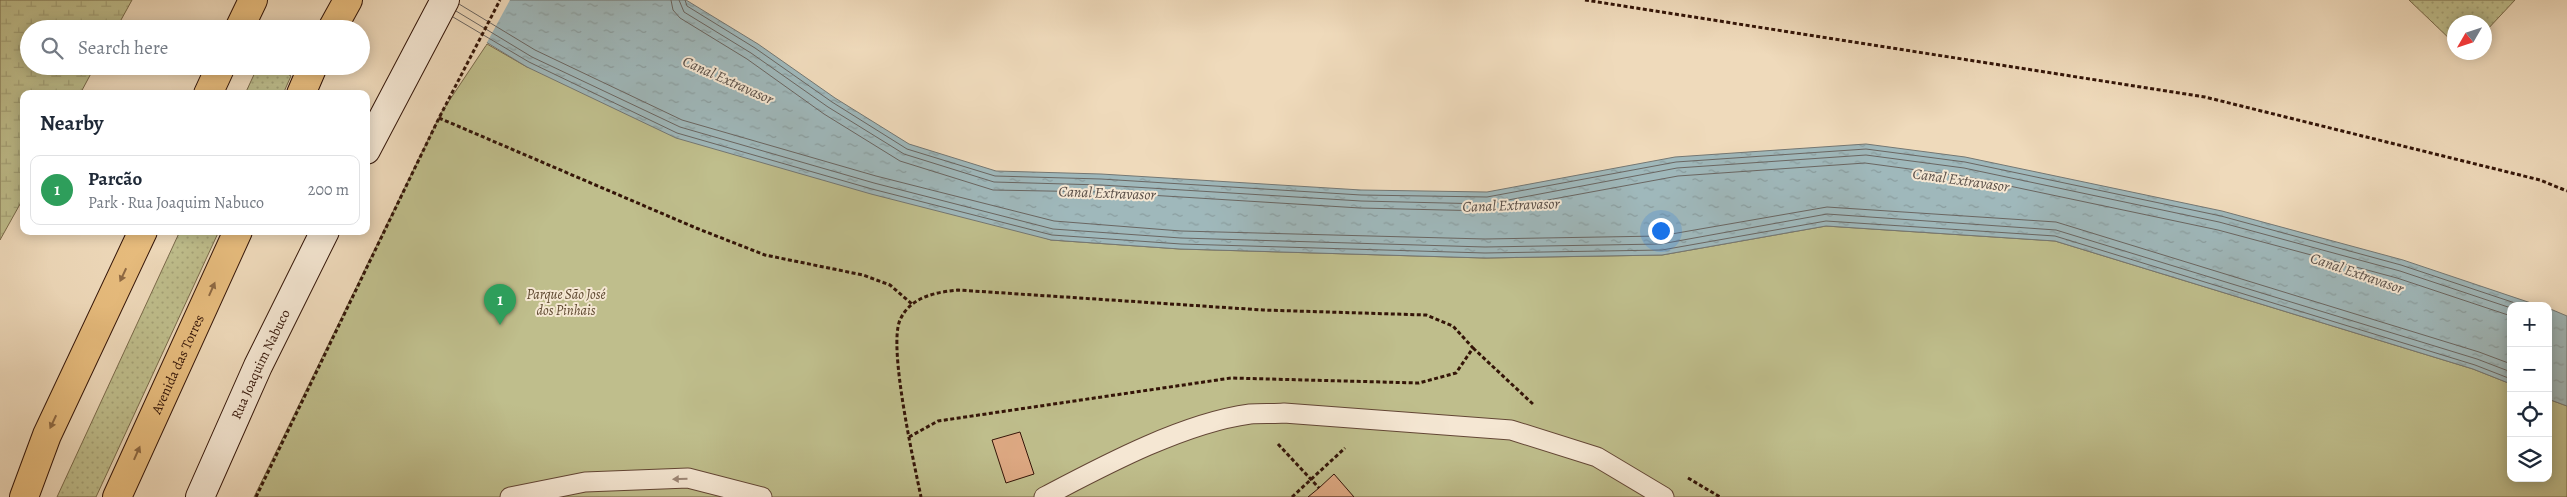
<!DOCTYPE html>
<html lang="en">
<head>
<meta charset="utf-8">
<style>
  body { margin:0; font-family:Alegreya,serif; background:#f2f2f3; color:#1f2937 }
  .controls { position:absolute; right:15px; bottom:15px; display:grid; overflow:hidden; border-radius:10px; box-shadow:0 2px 12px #0003 }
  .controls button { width:45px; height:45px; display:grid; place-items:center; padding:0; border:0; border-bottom:1px solid #e0e1e3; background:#fff; color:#1f2937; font:25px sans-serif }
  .compass { position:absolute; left:2447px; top:15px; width:45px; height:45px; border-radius:50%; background:#fff; box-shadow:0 2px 12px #0003; rotate:231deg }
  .you { position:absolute; left:1660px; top:230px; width:18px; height:18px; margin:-12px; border:4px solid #fff; border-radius:50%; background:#1a73e8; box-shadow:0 0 0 8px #1a73e833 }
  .badge { display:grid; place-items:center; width:32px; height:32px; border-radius:50%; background:#d93025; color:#fff; font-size:16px; font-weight:700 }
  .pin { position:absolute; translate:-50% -41px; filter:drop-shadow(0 1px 2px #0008) }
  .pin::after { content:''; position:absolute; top:26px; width:18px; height:15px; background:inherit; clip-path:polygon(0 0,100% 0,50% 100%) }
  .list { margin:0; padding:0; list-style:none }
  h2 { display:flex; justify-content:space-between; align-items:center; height:65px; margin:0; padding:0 20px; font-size:21px }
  h2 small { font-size:16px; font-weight:400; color:#747a83 }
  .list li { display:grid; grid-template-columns:32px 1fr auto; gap:15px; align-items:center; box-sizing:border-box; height:70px; margin:0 10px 10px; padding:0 10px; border:1px solid #e0e1e3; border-radius:10px }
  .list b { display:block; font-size:19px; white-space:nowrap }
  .list p { margin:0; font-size:16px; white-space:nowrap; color:#747a83 }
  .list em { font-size:16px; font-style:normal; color:#747a83 }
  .icon { flex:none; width:28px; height:28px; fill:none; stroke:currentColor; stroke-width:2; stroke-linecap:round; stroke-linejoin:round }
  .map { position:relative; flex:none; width:2567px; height:497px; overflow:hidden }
  .search { position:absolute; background:#fff; box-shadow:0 2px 12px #0003; left:20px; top:20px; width:350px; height:55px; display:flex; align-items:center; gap:12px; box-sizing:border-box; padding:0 18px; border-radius:28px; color:#747a83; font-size:19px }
  .panel { position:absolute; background:#fff; box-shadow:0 2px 12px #0003; left:20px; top:90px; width:350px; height:145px; border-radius:10px }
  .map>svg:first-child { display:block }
  .grass { fill:url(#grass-dots); stroke:#7a6a4a }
  .wetland { fill:url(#wetland-marsh); stroke:#7a6a4a }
  .park { fill:#bfbe8c; stroke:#7a6a4a }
  .water { fill:url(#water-ripples); stroke:#747773 }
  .pier { fill:#efdabb }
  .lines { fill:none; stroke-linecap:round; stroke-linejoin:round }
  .shore { stroke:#6a6662; stroke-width:1 }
  .building { fill:#dea983; stroke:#341508 }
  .lane-casing { stroke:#634635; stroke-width:21 }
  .secondary-casing { stroke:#341508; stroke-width:30 }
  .highway-casing { stroke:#341508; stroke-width:30 }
  .path { stroke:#341508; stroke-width:3; stroke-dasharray:4 2.5; stroke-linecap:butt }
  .lane { stroke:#f5e7d3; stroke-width:19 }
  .secondary { stroke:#f5e7d3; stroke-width:28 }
  .highway { stroke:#e8bd7e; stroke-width:28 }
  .oneway { fill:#8e6943 }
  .oneway2 { fill:#9e8878 }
  .labels { text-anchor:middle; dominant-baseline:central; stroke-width:4; stroke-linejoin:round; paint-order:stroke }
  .park-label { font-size:14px; font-style:italic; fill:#5e4830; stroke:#f5e7d3 }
  .street-label { font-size:14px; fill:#341508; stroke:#f5e7d3 }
  .water-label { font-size:15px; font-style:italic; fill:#594e47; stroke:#f5e7d3 }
</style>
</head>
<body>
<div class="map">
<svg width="2567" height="497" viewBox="0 0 2567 497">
  <defs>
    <pattern id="grass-dots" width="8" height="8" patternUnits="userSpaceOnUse" patternTransform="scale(1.25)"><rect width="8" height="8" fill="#bfbe8c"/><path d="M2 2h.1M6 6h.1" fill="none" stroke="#a5a277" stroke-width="1.8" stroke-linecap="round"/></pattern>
    <pattern id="wetland-marsh" width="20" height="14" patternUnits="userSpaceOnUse" patternTransform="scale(1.25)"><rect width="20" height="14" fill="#bfbe8c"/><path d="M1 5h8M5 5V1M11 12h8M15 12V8" fill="none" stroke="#a5a277"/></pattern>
    <pattern id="water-ripples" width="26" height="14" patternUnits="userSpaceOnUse" patternTransform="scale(1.25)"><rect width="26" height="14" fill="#9fb8bb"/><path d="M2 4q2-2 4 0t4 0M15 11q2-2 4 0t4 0" fill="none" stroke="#8a9d9f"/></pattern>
  </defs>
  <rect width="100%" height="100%" fill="#efdabb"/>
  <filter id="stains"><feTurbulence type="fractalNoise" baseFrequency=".004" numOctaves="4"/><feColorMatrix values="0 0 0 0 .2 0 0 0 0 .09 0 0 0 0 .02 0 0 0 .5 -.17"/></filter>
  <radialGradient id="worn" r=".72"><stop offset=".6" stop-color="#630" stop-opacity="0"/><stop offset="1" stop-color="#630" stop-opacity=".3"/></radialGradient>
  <g class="grass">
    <path d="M2409 0H2515L2485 32 2484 22H2454V43Z"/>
    <path d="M258 66H274L291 76 283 94H245Z"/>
    <path d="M180 231H219L96 497H57Z"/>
  </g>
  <path class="wetland" d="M0 0H132L116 29H29V66H95L80 94H24V197L0 240Z"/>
  <path class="park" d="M487 44 527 67 1051 240 1180 249 1485 258 1662 255 1826 226 2055 241 2473 369 2511 384V478H2548V399L2567 406V497H254L441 113Z"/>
  <g class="water">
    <path d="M417 0H686L758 44 835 98 909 144 996 171 1101 174 1361 190 1487 192 1675 157 1866 144 1965 157 2222 211 2403 260 2540 306H2511V384L2473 369 2055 241 1826 226 1662 255 1485 258 1180 249 1051 240 871 194 676 138 527 67Z"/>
    <path d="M2548 308 2567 316V406L2548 399Z"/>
  </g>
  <path class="pier" d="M414 0H510L485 46Z"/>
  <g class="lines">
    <g class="shore">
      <path d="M671 0 673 10 680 18 747 59 824 114 900 161 993 190 1100 192 1360 208 1488 211 1678 176 1865 163 1962 176 2218 230 2397 278 2511 316"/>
      <path d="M679 0 684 12 751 53 828 107 904 154 994 182 1101 185 1361 201 1487 204 1677 168 1866 155 1964 168 2219 222 2400 271 2511 308"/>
      <path d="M685 0 687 6 755 48 832 102 907 149 995 176 1101 179 1361 195 1487 197 1676 162 1866 149 1965 162 2221 216 2401 265 2524 306"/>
      <path d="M459 4 535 50 682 120 876 176 1054 221 1181 231 1485 239 1660 236 1827 207 2056 222 2479 352 2511 364"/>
      <path d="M456 11 532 57 680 127 874 183 1053 229 1181 238 1485 247 1661 244 1827 214 2056 230 2477 359 2511 372"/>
      <path d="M453 17 529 62 677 133 872 189 1052 235 1181 244 1485 253 1662 250 1826 221 2055 236 2475 365 2511 379"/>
    </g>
  </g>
  <g class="building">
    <path d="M1020 432 1034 474 1006 483 992 440Z"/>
    <path d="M1334 474 1354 497H1308L1319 488Z"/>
  </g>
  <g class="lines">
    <g class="lane-casing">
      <g id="lane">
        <path d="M510 497 585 482 688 478 762 497"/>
        <path d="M1044 497C1103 466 1183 423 1250 414 1261 413 1273 414 1284 413L1511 430 1597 457 1664 497"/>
      </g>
    </g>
    <g class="secondary-casing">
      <g id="secondary">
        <path d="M366 150 445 0"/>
        <path id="s1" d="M200 497 258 366 325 231"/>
      </g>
    </g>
    <g class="highway-casing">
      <g id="highway">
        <path d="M239 29 253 0"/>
        <path d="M332 29 348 0"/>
        <path d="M208 94 221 66"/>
        <path d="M301 94 313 66"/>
        <path d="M24 497 47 435 143 231"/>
        <path id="s2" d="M117 497 238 231"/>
      </g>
    </g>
    <g class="path">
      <path d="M1585 0 2205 97 2540 180 2567 191"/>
      <path d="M439 118 696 228 765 255 863 275 890 285 912 304"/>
      <path d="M1473 348 1534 405"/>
      <path d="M909 437 938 421 1231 378 1419 383 1456 373 1473 348 1453 326 1426 315 1263 310 958 290C936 292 910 297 900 320 888 347 914 463 921 497"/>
      <path d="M1278 444 1319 488"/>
      <path d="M1688 478 1720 497"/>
      <path d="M256 497 439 118 500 0"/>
      <path d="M1292 497 1345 448"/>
    </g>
    <use href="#lane" class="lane"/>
    <use href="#secondary" class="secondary"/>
    <use href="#highway" class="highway"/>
  </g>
  <defs><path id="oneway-solid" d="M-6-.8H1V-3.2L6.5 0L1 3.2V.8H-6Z" transform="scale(1.25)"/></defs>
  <g class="oneway">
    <use href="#oneway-solid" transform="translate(123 275) rotate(115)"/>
    <use href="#oneway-solid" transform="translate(212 289) rotate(-66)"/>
    <use href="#oneway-solid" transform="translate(53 422) rotate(115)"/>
    <use href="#oneway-solid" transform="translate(137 453) rotate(-66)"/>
  </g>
  <use class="oneway2" href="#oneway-solid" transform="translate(680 479) rotate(179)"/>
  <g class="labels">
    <g class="park-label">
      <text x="566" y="294">Parque São José<tspan x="566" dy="16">dos Pinhais</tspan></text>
    </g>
    <g class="street-label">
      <text stroke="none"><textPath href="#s1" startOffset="146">Rua Joaquim Nabuco</textPath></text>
      <text stroke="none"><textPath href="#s2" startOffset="146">Avenida das Torres</textPath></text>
    </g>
    <g class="water-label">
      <text transform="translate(728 80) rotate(24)">Canal Extravasor</text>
      <text transform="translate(1961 180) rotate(8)">Canal Extravasor</text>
      <text transform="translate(1107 193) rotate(2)">Canal Extravasor</text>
      <text transform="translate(1511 205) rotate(-2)">Canal Extravasor</text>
      <text transform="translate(2357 273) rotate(19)">Canal Extravasor</text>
    </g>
  </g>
  <rect width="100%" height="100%" filter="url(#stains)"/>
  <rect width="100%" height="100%" fill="url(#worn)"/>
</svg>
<div class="controls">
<button>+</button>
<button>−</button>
<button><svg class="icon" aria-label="locate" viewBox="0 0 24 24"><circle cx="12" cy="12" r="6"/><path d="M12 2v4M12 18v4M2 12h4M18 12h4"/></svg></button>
<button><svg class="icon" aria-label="layers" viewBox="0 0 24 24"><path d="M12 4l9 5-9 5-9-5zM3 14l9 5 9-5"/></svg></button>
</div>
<svg class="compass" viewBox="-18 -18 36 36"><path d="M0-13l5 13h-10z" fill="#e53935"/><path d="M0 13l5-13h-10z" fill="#747a83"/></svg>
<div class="you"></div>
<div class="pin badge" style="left:500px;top:325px;background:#2e9e5b">1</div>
<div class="search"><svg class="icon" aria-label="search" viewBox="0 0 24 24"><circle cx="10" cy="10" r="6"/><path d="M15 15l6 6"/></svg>Search here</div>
<section class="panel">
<h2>Nearby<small></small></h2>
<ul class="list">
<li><span class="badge" style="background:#2e9e5b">1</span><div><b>Parcão</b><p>Park · Rua Joaquim Nabuco</p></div><em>200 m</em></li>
</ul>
</section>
</div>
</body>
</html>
